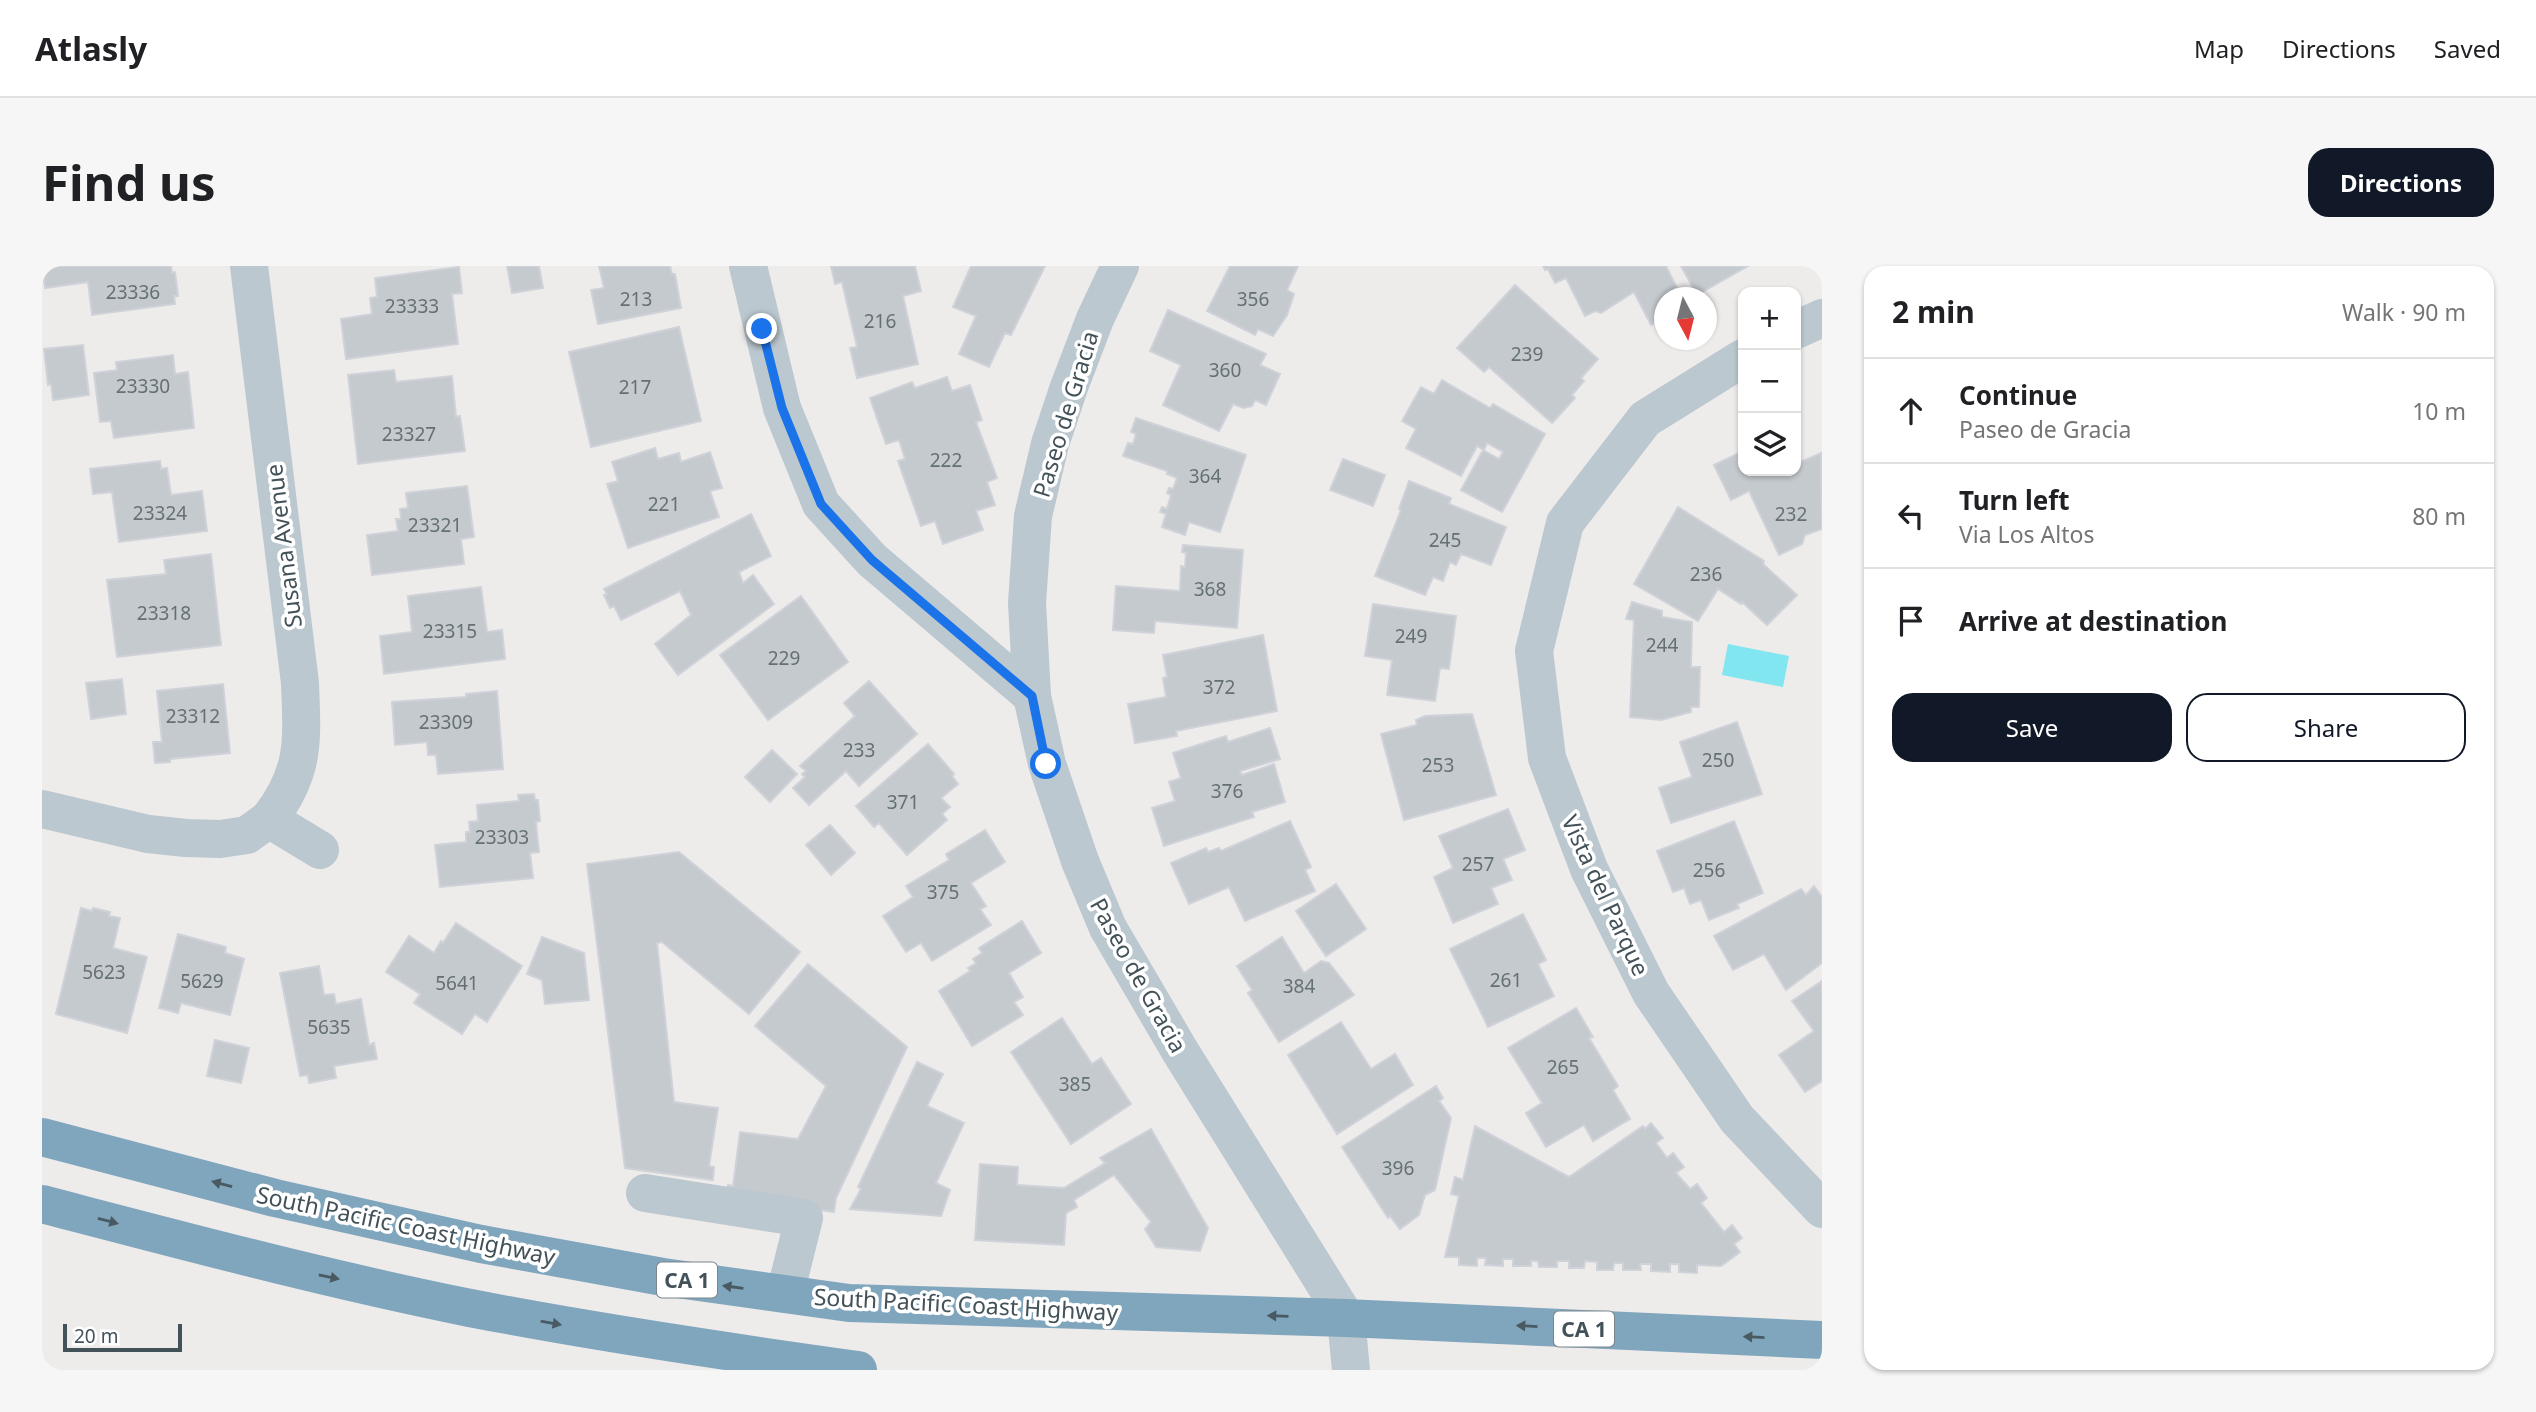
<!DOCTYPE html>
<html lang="en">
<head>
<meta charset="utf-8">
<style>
  body { margin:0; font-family:"Noto Sans",sans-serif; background:#f6f6f6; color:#202124 }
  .controls { position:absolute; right:21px; top:21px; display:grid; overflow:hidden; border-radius:14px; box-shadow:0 2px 5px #0004 }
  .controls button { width:63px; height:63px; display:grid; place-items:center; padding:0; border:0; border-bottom:2px solid #e0e0e0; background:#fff; color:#202124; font:35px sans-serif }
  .compass { position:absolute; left:1612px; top:21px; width:63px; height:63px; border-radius:50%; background:#fff; box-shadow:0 2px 5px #0004; rotate:173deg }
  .scale { position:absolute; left:21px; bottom:18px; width:119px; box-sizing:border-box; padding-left:7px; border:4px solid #435259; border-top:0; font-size:19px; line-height:24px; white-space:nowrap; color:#435259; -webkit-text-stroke:5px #fff; paint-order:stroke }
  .stop { position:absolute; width:21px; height:21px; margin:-16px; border:5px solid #1a73e8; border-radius:50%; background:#fff }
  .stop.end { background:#1a73e8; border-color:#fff; box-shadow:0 2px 7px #0008 }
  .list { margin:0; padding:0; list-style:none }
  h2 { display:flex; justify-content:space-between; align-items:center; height:91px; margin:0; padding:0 28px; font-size:30px }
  h2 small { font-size:23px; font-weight:400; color:#757577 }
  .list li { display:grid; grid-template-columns:46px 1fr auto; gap:21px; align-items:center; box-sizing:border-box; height:105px; padding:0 28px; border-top:2px solid #e0e0e0 }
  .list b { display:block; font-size:26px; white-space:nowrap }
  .list p { margin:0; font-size:23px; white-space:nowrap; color:#757577 }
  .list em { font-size:23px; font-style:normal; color:#757577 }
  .actions { display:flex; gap:14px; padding:21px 28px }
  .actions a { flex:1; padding:16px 0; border:2px solid #111827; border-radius:21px; text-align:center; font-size:24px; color:#111827 }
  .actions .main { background:#111827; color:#fff }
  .icon { flex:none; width:38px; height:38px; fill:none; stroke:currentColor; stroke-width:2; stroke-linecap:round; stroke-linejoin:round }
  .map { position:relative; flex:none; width:1780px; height:1104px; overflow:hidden; border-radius:21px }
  header { display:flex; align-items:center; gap:42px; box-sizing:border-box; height:98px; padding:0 35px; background:#fff; border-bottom:2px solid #e0e0e0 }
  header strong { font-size:33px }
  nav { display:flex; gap:38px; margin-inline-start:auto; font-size:24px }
  .intro { display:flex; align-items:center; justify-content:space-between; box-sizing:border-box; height:168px; padding:0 42px }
  h1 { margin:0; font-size:49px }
  .button { padding:18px 32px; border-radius:21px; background:#111827; color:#fff; font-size:24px; font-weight:700 }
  main { display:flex; gap:42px; padding:0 42px }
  aside { flex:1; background:#fff; border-radius:21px; box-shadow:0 2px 5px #0004 }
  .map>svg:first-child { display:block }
  .water { fill:#81e6ef }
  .building { fill:#c5cacf; stroke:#cfd2d8; stroke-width:2 }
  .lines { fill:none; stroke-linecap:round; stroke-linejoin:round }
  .minor { stroke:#bbc8cf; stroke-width:38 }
  .highway { stroke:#80a6bd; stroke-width:38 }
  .oneway { fill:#495a63 }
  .route { stroke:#1a73e8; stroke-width:9 }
  .labels { text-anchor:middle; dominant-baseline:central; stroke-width:7; stroke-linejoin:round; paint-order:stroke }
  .number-label { font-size:19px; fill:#647076 }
  .shield { fill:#fff; stroke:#7b868b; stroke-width:2 }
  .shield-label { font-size:21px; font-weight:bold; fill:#435259 }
  .street-label { font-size:23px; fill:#435259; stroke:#fff }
</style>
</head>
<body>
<header>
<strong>Atlasly</strong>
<nav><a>Map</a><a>Directions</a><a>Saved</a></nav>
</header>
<div class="intro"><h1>Find us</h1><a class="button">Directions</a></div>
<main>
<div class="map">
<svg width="1780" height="1104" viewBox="0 0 1780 1104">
  <rect width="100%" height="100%" fill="#eeebeb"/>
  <path class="water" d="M1686 378 1747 390 1741 421 1680 409Z"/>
  <g class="building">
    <path d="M0 0H129L130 7 133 6 136 30H132L133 38 50 49 46 16 3 22Z"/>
    <path d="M465 0H497L501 22 470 27Z"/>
    <path d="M557 0H628L630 8H633L639 42 556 58 549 24 562 22Z"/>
    <path d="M789 0H873L879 25 861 30 876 98 815 112 808 82 815 81 800 16 793 18Z"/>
    <path d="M929 0H1003L969 69 963 67 947 101 917 88 934 50 911 41Z"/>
    <path d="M1188 0H1256L1245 24 1252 28 1245 49 1231 70 1216 63 1213 69 1165 45Z"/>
    <path d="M1501 0H1624L1640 32H1622V52L1609 59 1592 26 1559 47 1553 45 1543 50 1524 12 1513 17 1506 3 1503 4Z"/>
    <path d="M1639 0H1706L1655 29Z"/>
    <path d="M417 1 420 27 410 28 416 78 304 93 299 53 330 48 328 32 335 31 333 12Z"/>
    <path d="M1473 19 1556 93 1539 112 1542 115 1530 129 1533 132 1510 157 1447 101 1442 106 1415 82Z"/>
    <path d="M1126 44 1224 88 1218 99 1238 108 1224 139 1213 134 1210 140 1202 142 1191 138 1177 165 1121 139 1139 99 1108 85Z"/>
    <path d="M637 61 659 155 549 181 527 86Z"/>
    <path d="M41 79 47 129 11 134 9 118 6 119 2 83Z"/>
    <path d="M131 89 133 108 146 106 152 162 72 172 69 155 58 156 52 107 75 104 74 96Z"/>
    <path d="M352 104 354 116 410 110 414 151 418 150 423 185 316 198 306 109Z"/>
    <path d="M905 111 910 125 928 119 940 154 934 156 955 212 945 216 953 239 934 245 941 264 901 278 893 255 879 260 856 195 863 193 857 174 844 178 828 132 870 116 873 122Z"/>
    <path d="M1400 114 1448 142 1451 138 1503 168 1460 246 1419 224 1441 184 1457 193 1461 186 1445 177 1442 184 1435 180 1419 210 1364 182 1374 163 1360 155 1379 121 1392 128Z"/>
    <path d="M1094 152 1204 189 1178 266 1147 256 1143 269 1120 261 1124 248 1118 246 1120 241 1125 243 1129 229 1125 227 1127 222 1131 223 1135 212 1125 208V205L1081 190 1086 177 1091 178 1094 168 1089 166Z"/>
    <path d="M613 182 616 193 637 187 639 196 668 186 680 222 668 225 677 251 586 282 565 218 576 215 570 196Z"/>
    <path d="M1701 185V205H1725L1728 210 1740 205H1754V198L1779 187 1780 263 1763 269 1760 278 1737 289 1707 225 1689 234 1672 199Z"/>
    <path d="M1301 193 1343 209 1331 240 1288 224Z"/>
    <path d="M118 195 119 203 125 202 129 229 160 225 165 265 77 276 70 226 51 228 48 203Z"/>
    <path d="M1367 215 1409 232 1407 238 1464 261 1449 299 1419 288 1414 299 1408 296 1401 315 1391 311 1383 329 1333 310 1359 244 1357 243Z"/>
    <path d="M425 220 432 271 419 273 422 298 330 309 325 269 356 265 354 253H359L358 243 366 242 364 227Z"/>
    <path d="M1636 241 1722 295 1721 298 1755 329 1725 359 1700 336 1699 338 1676 323 1656 355 1592 318Z"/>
    <path d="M709 248 729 290 697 306 701 317 711 309 732 338 636 409 613 378 649 349 638 325 579 354 572 340 568 342 562 329 565 328 562 323Z"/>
    <path d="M1141 279 1201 284 1195 362 1113 355 1112 367 1071 364 1074 320 1138 325 1139 300 1143 301 1144 287 1140 286Z"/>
    <path d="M169 288 179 379 75 391 65 314 124 308 122 294Z"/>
    <path d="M439 321 445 366 460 364 463 393 342 408 338 370 370 366 366 330Z"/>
    <path d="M759 330 806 396 726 454 678 389Z"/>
    <path d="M1590 336 1620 345V351L1650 356 1649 401H1658L1657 441H1649V446L1619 454 1588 451 1592 354 1584 353Z"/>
    <path d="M1331 338 1414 350 1407 403 1398 402 1393 435 1345 429 1350 394 1323 390Z"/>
    <path d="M1221 369 1235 445 1134 465 1135 470 1093 477 1086 438 1124 431 1121 412 1125 411 1121 389Z"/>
    <path d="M80 413 84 448 49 453 44 417Z"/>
    <path d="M827 415 875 468 817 520 804 505 767 539 751 522 763 511 760 508 764 505 758 500 813 450 802 437Z"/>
    <path d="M181 418 188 487 128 493V496L113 497 111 476H120L115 425Z"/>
    <path d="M455 425 461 503 396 508 394 489H386L385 476 353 479 350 436 424 431V428Z"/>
    <path d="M1430 448 1454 529 1362 554 1339 468 1375 459 1374 454 1383 450Z"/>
    <path d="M1695 456 1720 528 1629 557 1617 522 1650 511 1638 476Z"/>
    <path d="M1228 462 1238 493 1198 505 1200 509 1232 498 1243 536 1210 546 1212 551 1122 580 1110 542 1133 535 1127 516 1139 512 1131 487 1184 470 1186 476Z"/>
    <path d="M886 478 912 508 910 510 916 518 899 532 908 541 900 548 905 554 865 589 837 557 832 561 814 540Z"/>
    <path d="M730 484 755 508 728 536 703 511Z"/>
    <path d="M492 528 493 534H496L498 555 494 556 497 586 488 587 491 612 398 621 393 579 424 576V566H428L427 556 436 555 435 539 477 535 476 529Z"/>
    <path d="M1466 543 1483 584 1461 593 1470 614 1449 622 1456 638 1411 657 1392 611 1411 602 1397 570Z"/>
    <path d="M1248 555 1269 601 1263 604 1273 625 1203 655 1187 621 1147 638 1129 597 1164 582 1166 586 1177 582 1179 585Z"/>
    <path d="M1692 555 1721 627 1695 638 1697 642 1667 654 1659 634 1648 638 1642 622 1631 626 1615 585Z"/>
    <path d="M788 559 813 587 789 609 764 579Z"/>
    <path d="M943 564 963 596 929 617 944 640 938 643 949 659 890 695 879 677 864 686 841 650 871 631 864 620 907 594 904 588Z"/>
    <path d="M637 586 758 686 707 748 620 676 615 677 632 836 676 842 667 900 672 901 671 914 583 902 545 598Z"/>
    <path d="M1294 618 1324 663 1284 690 1254 645Z"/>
    <path d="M1772 620 1780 631V697L1744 724 1722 688 1691 704 1672 670 1759 623 1764 629Z"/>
    <path d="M39 642 50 645 51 642 68 646 67 650 78 652 71 682 105 691 85 767 14 748Z"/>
    <path d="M1481 648 1504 694 1496 698 1512 730 1446 761 1408 683Z"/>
    <path d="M980 655 999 687 967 707 981 731 972 736 981 749 930 780 897 725 928 705 926 702 934 697 931 693 940 687 937 682Z"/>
    <path d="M414 657 480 700 445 756 433 748 420 768 372 737 378 728 344 706 367 670 392 687 399 675 401 677Z"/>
    <path d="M136 668 184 681 183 687 202 693 188 749 139 737 136 747 117 742Z"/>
    <path d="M500 671 542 687 547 734 503 738 500 714 485 708Z"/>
    <path d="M1240 671 1262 707 1279 695 1287 697 1312 729 1237 776 1206 727 1210 724 1195 700Z"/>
    <path d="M766 698 865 781 794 932 792 946 684 931 686 919 691 920 698 866 756 873 784 820 713 760Z"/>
    <path d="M277 700 282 729 292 728 294 738 319 733 327 779 332 777 335 793 292 800 294 812 267 817 266 809 258 810 238 707Z"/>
    <path d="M1780 715V815L1763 826 1737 789 1772 765 1750 735Z"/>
    <path d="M1534 742 1551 771 1547 772 1576 820 1571 824 1588 853 1551 875 1542 859 1504 881 1484 847 1500 837 1466 782Z"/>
    <path d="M1020 752 1050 798 1059 792 1089 838 1029 878 969 786Z"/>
    <path d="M1299 756 1329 803 1353 788 1371 819 1295 868 1246 789Z"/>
    <path d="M173 774 207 782 199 817 165 810Z"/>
    <path d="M875 796 901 808 885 840 922 857 894 917 908 924 899 950 808 943 819 923 816 921Z"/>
    <path d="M1394 820 1401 832 1397 835 1409 852 1393 924 1383 929 1377 949 1358 963 1348 950 1346 952 1300 881Z"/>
    <path d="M1609 857 1621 872 1614 877 1625 892 1631 887 1642 901 1634 907 1648 923 1655 918 1665 932 1659 937 1682 966 1690 959 1700 972 1692 978 1698 986 1679 1000 1655 999V1007L1637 1006V998H1628V1006L1609 1005V998H1598L1599 1004H1581V997H1572L1571 1004H1555V996L1543 995 1542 1002H1527V995H1515V1001H1497L1496 995H1489V1000H1471V993H1461V1000L1443 999 1444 992H1435V1000L1417 999V991H1403L1417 930 1409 928 1413 911 1421 914 1433 860 1527 911 1601 860 1603 863Z"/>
    <path d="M1109 863 1166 962 1158 985 1114 981 1103 963 1109 956 1072 909 1032 934 1035 941 1024 947 1022 979 933 974 938 898 976 901 975 919 1022 922 1063 897 1058 892Z"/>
  </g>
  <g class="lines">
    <g class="minor">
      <path d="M207 0 258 417C260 474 264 505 227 553"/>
      <path d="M706 0 740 142 779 238 830 294 990 430"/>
      <path d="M1078 0 1053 53 1027 121 1008 178 991 250 985 337 990 430 1005 498 1038 595 1066 662 1138 785 1304 1052 1309 1104"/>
      <path d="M1754 64 1780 52"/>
      <path d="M1701 92 1603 153 1523 257 1492 385 1505 492 1547 603 1609 727 1695 853 1780 943"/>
      <path d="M0 543 106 568 144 572 178 573 205 569 227 553 278 584"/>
      <path d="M603 927 762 952 743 1028"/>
    </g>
    <g class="highway">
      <path d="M0 871 233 932 439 978 621 1011 807 1037 1304 1052 1780 1074"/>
      <path d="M0 938C142 975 284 1013 428 1042 557 1067 686 1086 816 1104"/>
    </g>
  </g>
  <defs><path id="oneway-solid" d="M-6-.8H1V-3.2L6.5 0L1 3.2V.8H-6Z" transform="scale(1.75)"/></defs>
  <g class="oneway">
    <use href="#oneway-solid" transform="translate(180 918) rotate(-165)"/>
    <use href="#oneway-solid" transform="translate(66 955) rotate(15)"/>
    <use href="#oneway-solid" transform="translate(287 1011) rotate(12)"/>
    <use href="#oneway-solid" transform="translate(691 1021) rotate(-172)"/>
    <use href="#oneway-solid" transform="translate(1236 1050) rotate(-178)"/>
    <use href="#oneway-solid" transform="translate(509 1057) rotate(10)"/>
    <use href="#oneway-solid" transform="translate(1485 1060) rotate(-177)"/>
    <use href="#oneway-solid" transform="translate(1712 1071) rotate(-177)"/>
  </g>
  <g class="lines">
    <path class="route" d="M720 63 740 142 779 238 830 294 990 430 1004 498"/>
  </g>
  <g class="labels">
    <g class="number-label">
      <text x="91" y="26">23336</text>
      <text x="594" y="33">213</text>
      <text x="1211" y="33">356</text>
      <text x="370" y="40">23333</text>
      <text x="838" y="55">216</text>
      <text x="1485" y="88">239</text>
      <text x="1183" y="104">360</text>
      <text x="101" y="120">23330</text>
      <text x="593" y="121">217</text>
      <text x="367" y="168">23327</text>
      <text x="904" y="194">222</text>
      <text x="1163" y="210">364</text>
      <text x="622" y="238">221</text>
      <text x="118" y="247">23324</text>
      <text x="1749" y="248">232</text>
      <text x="393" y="259">23321</text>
      <text x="1403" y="274">245</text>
      <text x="1664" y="308">236</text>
      <text x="1168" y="323">368</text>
      <text x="122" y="347">23318</text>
      <text x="408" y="365">23315</text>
      <text x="1369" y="370">249</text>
      <text x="1620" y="379">244</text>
      <text x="742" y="392">229</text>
      <text x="1177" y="421">372</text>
      <text x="151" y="450">23312</text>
      <text x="404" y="456">23309</text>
      <text x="817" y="484">233</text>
      <text x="1676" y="494">250</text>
      <text x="1396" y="499">253</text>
      <text x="1185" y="525">376</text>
      <text x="861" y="536">371</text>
      <text x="460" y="571">23303</text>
      <text x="1436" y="598">257</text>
      <text x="1667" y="604">256</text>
      <text x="901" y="626">375</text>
      <text x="62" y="706">5623</text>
      <text x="1464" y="714">261</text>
      <text x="160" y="715">5629</text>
      <text x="415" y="717">5641</text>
      <text x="1257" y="720">384</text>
      <text x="287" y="761">5635</text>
      <text x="1521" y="801">265</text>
      <text x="1033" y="818">385</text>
      <text x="1356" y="902">396</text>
    </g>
    <g class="shield">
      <rect x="615" y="996.5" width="60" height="35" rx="5"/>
      <rect x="1512" y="1045.5" width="60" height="35" rx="5"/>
    </g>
    <g class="shield-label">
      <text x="645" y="1014">CA 1</text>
      <text x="1542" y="1063">CA 1</text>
    </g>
    <g class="street-label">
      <text transform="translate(1023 148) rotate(-73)">Paseo de Gracia</text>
      <text transform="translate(241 280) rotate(-97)">Susana Avenue</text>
      <text transform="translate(1564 629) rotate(65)">Vista del Parque</text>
      <text transform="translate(1097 709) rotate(61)">Paseo de Gracia</text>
      <text transform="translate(364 959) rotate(12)">South Pacific Coast Highway</text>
      <text transform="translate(924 1038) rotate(3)">South Pacific Coast Highway</text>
    </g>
  </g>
</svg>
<div class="controls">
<button>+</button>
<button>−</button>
<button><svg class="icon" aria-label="layers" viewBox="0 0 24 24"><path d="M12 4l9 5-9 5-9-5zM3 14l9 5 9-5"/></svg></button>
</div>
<svg class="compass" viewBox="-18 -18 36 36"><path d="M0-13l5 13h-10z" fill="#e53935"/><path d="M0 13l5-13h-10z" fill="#757577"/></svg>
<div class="scale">20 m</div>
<div class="stop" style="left:1004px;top:498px"></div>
<div class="stop end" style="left:720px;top:63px"></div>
</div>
<aside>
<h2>2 min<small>Walk · 90 m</small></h2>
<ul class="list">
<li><svg class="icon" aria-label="ahead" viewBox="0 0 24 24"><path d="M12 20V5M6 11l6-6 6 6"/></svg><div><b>Continue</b><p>Paseo de Gracia</p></div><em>10 m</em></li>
<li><svg class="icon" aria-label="left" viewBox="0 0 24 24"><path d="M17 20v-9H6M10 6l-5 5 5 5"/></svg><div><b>Turn left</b><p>Via Los Altos</p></div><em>80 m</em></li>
<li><svg class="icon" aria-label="arrive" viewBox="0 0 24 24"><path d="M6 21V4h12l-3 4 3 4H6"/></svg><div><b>Arrive at destination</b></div></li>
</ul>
<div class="actions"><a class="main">Save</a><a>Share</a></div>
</aside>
</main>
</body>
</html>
